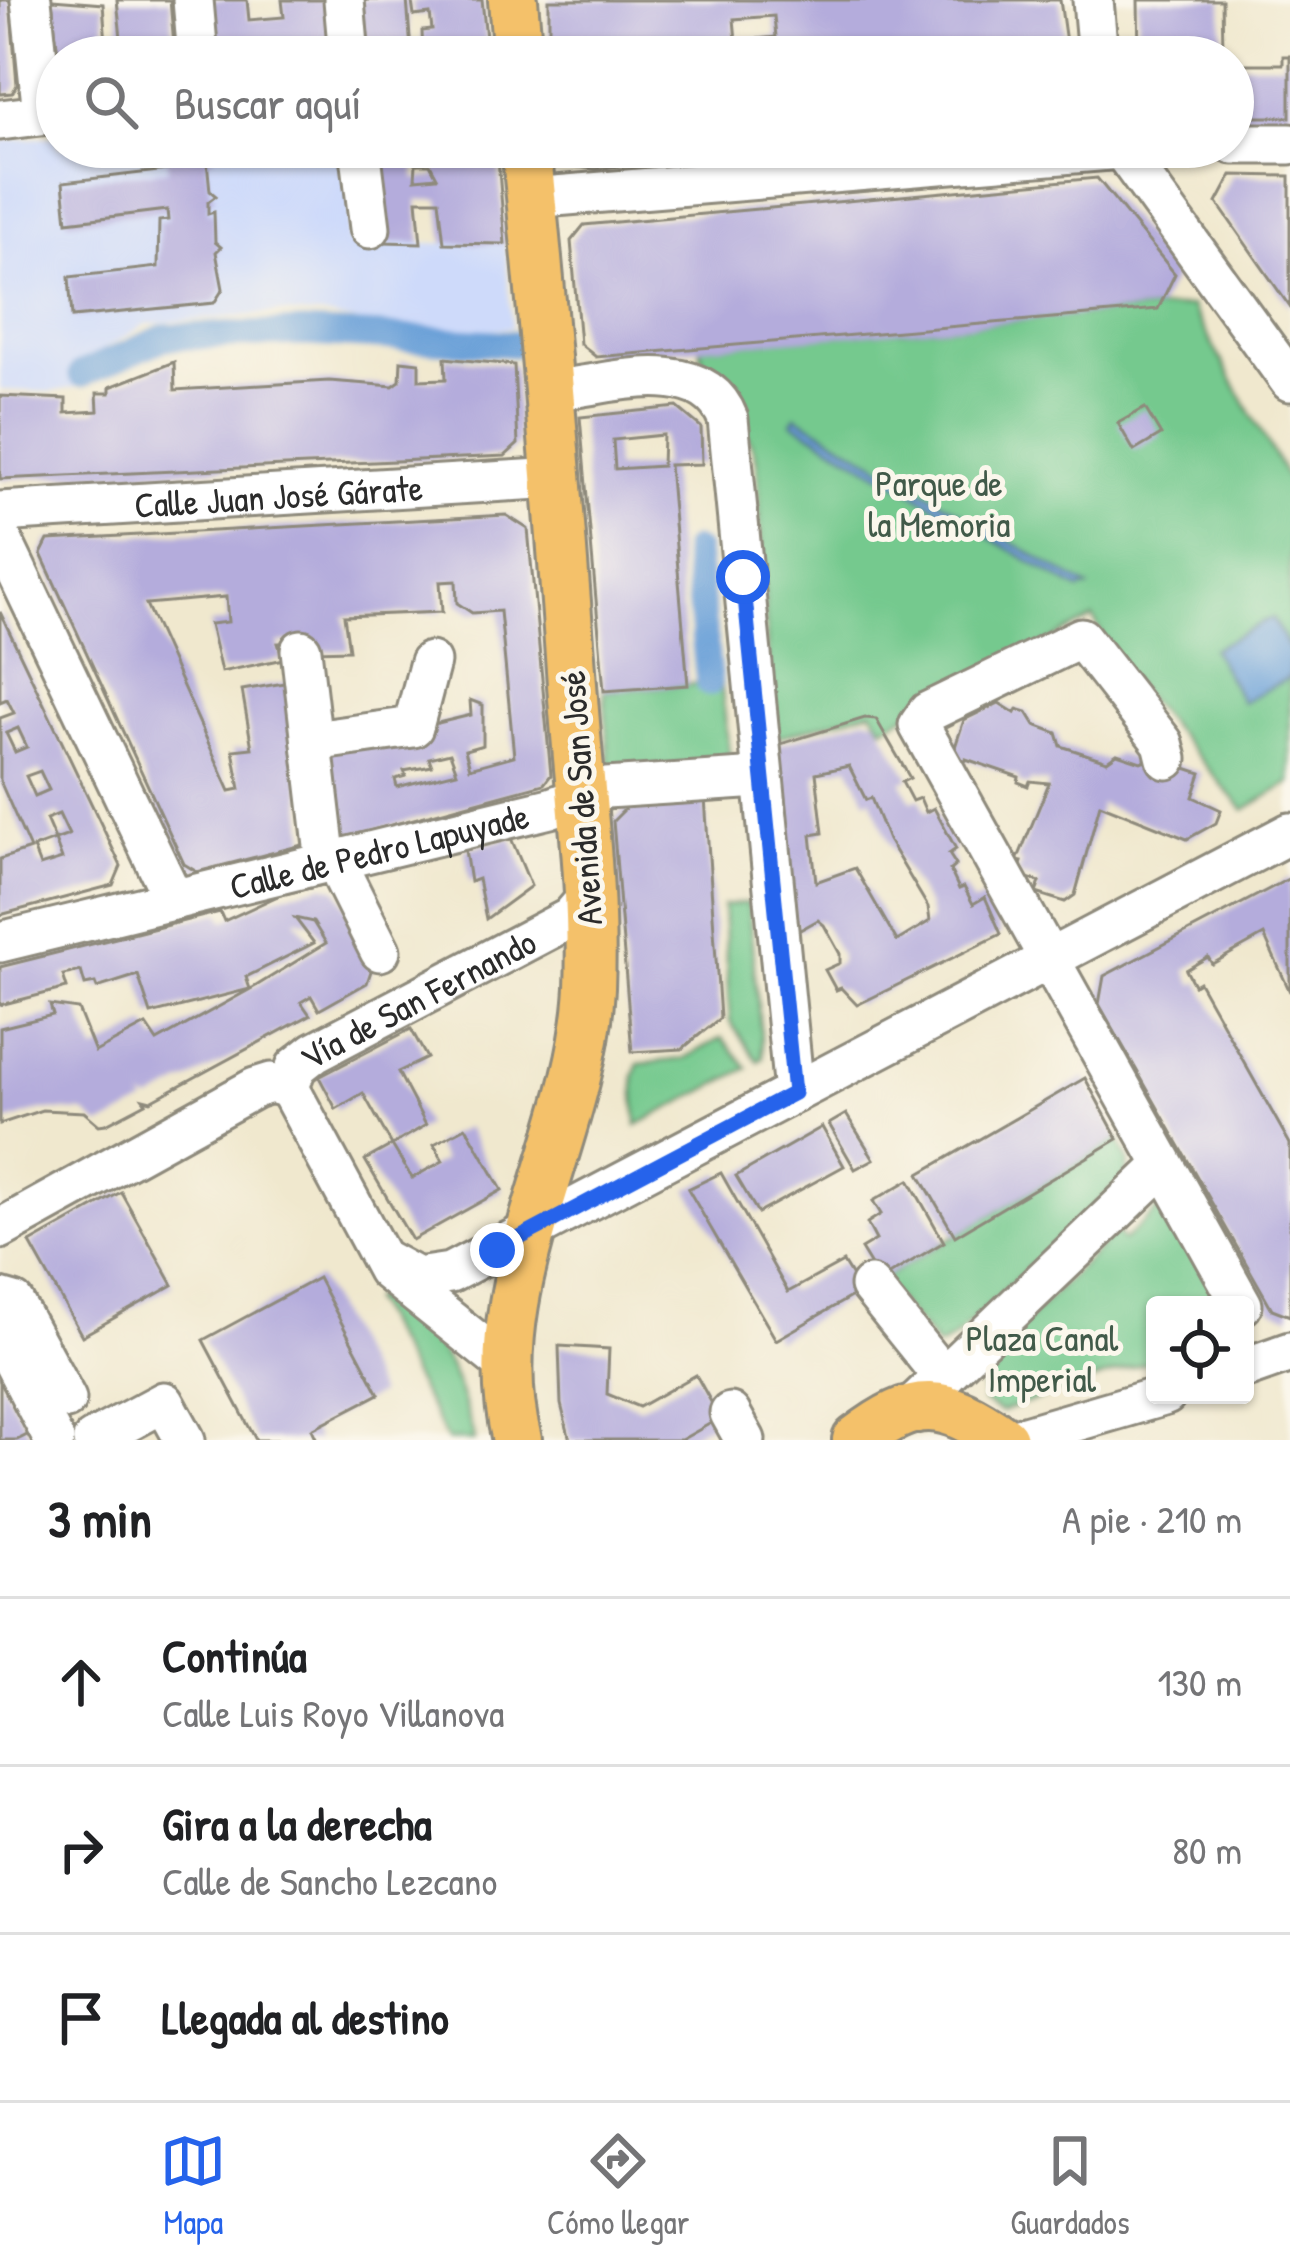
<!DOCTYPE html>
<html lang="es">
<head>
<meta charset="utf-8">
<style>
  body { margin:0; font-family:"Patrick Hand",sans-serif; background:#f2f2f2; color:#202124 }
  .controls { position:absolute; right:36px; bottom:36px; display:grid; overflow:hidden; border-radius:12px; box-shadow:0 3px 9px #0004 }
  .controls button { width:108px; height:108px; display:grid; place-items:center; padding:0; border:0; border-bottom:3px solid #e0e0e0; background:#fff; color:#202124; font:60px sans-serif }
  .stop { position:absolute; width:36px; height:36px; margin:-27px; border:9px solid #2563eb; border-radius:50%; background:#fff }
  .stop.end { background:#2563eb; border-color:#fff; box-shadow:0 3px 12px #0008 }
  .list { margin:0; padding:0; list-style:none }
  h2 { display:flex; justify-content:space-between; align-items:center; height:156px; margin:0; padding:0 48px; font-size:51px }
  h2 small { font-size:39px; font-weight:400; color:#757577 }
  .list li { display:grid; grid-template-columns:78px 1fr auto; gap:36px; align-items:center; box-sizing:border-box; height:168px; padding:0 48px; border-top:3px solid #e0e0e0 }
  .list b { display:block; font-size:45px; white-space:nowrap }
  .list p { margin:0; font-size:39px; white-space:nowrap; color:#757577 }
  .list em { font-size:39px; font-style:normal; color:#757577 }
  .icon { flex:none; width:66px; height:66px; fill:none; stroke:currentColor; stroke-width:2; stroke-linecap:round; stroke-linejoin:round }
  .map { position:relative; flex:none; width:1290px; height:1440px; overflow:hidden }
  .search { position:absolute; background:#fff; box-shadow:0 3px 9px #0004; left:36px; right:36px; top:36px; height:132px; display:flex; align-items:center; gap:30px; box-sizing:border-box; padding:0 42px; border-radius:66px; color:#757577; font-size:45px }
  .sheet { height:660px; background:#fff }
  nav { display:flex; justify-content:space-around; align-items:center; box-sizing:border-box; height:168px; border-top:3px solid #e0e0e0; background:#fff; font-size:33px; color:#757577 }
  nav a { display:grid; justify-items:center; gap:6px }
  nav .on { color:#2563eb }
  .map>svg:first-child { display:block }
  .built { fill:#cedafa }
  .green { fill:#74c98e; stroke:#507a5c; stroke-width:3 }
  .water { fill:#6ba0d8; stroke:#4b6682; stroke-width:3 }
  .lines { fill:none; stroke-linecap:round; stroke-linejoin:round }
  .canal { stroke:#6ba0d8; stroke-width:27 }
  .building { fill:#b4acdc; fill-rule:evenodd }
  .minor-casing { stroke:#8e8a7c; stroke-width:45 }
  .major-casing { stroke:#8e8a7c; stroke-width:54 }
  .minor { stroke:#fff; stroke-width:39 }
  .major { stroke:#f4c16b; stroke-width:48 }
  .route { stroke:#2563eb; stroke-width:15 }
  .labels { text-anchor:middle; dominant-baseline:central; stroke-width:10; stroke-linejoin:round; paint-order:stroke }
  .park-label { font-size:36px; fill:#415a49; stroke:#fbf7ec }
  .street-label { font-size:36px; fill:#2b2b2b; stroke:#fbf7ec }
</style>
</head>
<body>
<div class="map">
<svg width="1290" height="1440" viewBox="0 0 1290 1440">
  <rect width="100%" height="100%" fill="#fbf7ec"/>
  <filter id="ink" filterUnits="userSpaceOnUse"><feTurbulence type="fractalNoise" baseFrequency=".00833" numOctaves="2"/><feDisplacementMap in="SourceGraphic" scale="24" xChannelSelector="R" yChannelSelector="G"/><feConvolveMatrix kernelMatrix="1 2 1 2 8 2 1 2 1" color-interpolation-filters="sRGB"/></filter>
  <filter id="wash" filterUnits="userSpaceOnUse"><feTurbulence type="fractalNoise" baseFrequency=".004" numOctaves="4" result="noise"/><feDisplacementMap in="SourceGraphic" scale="48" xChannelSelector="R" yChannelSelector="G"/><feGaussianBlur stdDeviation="2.7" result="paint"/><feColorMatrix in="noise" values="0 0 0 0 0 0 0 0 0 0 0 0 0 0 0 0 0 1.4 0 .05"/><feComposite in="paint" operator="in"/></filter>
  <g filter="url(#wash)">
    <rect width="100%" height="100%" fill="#f0e8ce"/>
    <path class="built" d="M57 136V147H343L352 191 348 242 505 244 512 328 411 333 328 316 278 313 146 324 81 363 84 386 50 392 0 390V141Z"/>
    <g class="green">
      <path d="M1191 306 1290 484V783L1244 810 1125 674 1093 618 883 727 872 710 772 739 757 461C743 410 704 392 700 347Z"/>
      <path d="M721 682 730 760 610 771 604 691Z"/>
      <path d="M748 903 763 1058 758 1061 730 1022 723 906Z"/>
      <path d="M722 1038 748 1068 637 1125 634 1076 639 1064 683 1059Z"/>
      <path d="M1118 1139 1129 1161 1127 1174 952 1340 938 1347 880 1280Z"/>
      <path d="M1167 1201 1226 1305H1155V1360L1000 1412 983 1402 982 1376 990 1358 1116 1231 1123 1241Z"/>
      <path d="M381 1295C446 1340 453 1367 475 1440H447L371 1300Z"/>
    </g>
    <g class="water">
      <path d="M796 416 1088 587 1079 590 792 422Z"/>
      <path d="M1272 618 1290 651V677L1242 702 1212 649Z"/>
    </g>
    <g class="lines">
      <g class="canal">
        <path d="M82 374 165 337 305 333 513 344"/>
        <path d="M695 551 709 683"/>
      </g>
    </g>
    <g id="blocks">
      <g class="building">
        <path d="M0 0H10L17 85 12 93 0 94Z"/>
        <path d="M52 0 103 4 106 44 86 46V57H58Z"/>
        <path d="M117 0H170L175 57H143L141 40 121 38Z"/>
        <path d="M210 0H247L249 20 284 17 282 0H328L334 49 326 57H215Z"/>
        <path d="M358 0H407L411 50 417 49 418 57H363Z"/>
        <path d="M428 0H482L488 57H423L422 31 432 30 430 14 414 16 412 2Z"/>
        <path d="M549 0H1060L1068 57H549ZM774 16 776 37 736 41 734 19Z"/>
        <path d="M1138 0H1222L1223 51 1207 57H1139Z"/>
        <path d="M1283 56H1290V117H1233V64H1283Z"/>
        <path d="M167 147H207L214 157 207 161 210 191 216 196 208 202V214L214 212 215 242 221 247 216 252 223 289 214 303 72 317 69 277 158 267 159 221 168 220 167 210 67 222 63 182 168 170Z"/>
        <path d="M372 147H497L505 244 444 243 439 200H417L421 243 382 242ZM416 164H430L437 177 415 179Z"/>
        <path d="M562 147H754V150L595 169 577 167Z"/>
        <path d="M1232 175 1290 176V307L1217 203Z"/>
        <path d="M1097 178 1175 274 1158 309 596 357 580 344 571 241 584 225Z"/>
        <path d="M445 358 514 365 518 444 505 456 0 479V396L66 399V413L98 411 97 393H110V387L174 362 175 390 329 381 393 386 400 381 401 361 419 363V380L446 379Z"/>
        <path d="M677 407 701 427 702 464 669 465 688 685 604 691 580 417ZM663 435 662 466 615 469 613 440Z"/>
        <path d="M1145 408 1161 435 1134 451 1118 423Z"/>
        <path d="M506 515 528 529 551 775 544 784 332 841 322 751 471 715 470 700 483 705V745L465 750 470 768 514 756 500 611 472 613 457 603 456 581 440 582 442 612 344 616 349 650 315 651 313 640 278 643 283 659 221 672 210 624 228 622 226 597 146 604 230 791 240 789 233 750 252 748 242 690 290 682 306 844 197 872 184 864 41 554 48 540ZM450 753 457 772 397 787 395 779 406 776 404 771 432 766 429 758Z"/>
        <path d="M0 612 121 866 113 885 0 915V859L30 849 0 781V718L14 713 7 699 0 702ZM18 728 27 747 15 752 6 733ZM40 771 49 790 35 796 26 776ZM59 814 69 835 55 840 62 859 40 866 33 848 55 840 46 819Z"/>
        <path d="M999 703 1015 713 1017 709 1027 712 1035 725 1057 733 1061 746 1107 761 1117 754 1141 762 1153 757 1201 773 1193 797 1221 810 1216 823 1187 839 1100 804 1075 895 1065 902 1036 893 1040 882 1018 875 1022 862 1017 861 1049 783 1030 781 1028 786 1018 782 1019 777 966 759 964 766 954 750 964 720Z"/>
        <path d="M865 718 876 719 910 778 902 782 912 801 920 798 926 812 934 808 956 849 949 854 956 865 950 870 959 889 964 887 973 904 985 897 1001 934 857 1005 841 988 836 990 825 970 840 963V954L824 925 818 920 800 930 792 917 774 746ZM849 766 866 800 871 798 888 840 928 907 930 921 897 941 855 868 816 882 811 835 823 833 816 773Z"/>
        <path d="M705 798 720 1018 682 1049 632 1052 613 821 629 805Z"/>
        <path d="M511 838 531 886 486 919 478 879 470 882 465 850Z"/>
        <path d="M1290 878V992L1264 935 1212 964 1208 957 1186 970 1194 985 1199 982 1290 1144V1316L1272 1309 1099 1004 1104 976Z"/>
        <path d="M323 885 337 889 375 959 367 983 319 1010 311 996 301 1002 310 1015 151 1101 143 1099 146 1103 106 1124 99 1125 84 1112 42 1110 0 1124V1028L53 1015 50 1005 78 1009 95 1052 146 1025 157 1041 256 986 326 943 313 922 295 918 314 943 246 977 250 989 151 1014 138 975 97 988 95 983 85 985 81 971 63 975 67 988 0 1005V967L220 912 224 921 280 895Z"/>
        <path d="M411 1029 427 1058 398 1072 426 1125 392 1145 363 1093 336 1109 319 1077Z"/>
        <path d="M1085 1078 1118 1139 955 1236 919 1174Z"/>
        <path d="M846 1114 874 1159 855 1169 829 1124Z"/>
        <path d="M466 1127 502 1190 412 1240 365 1160 392 1145 412 1178 443 1161 434 1144Z"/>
        <path d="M822 1127 844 1166 758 1213 736 1176Z"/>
        <path d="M721 1173 788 1292 843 1262 861 1291 776 1340 688 1189Z"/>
        <path d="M909 1180 944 1242 880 1280 861 1249 876 1240 867 1223 881 1214 873 1201Z"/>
        <path d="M121 1192 173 1285 82 1336 30 1243Z"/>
        <path d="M318 1278 379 1394 312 1429 317 1440H256L203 1340Z"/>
        <path d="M559 1346 609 1349 607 1394 639 1407 696 1375 720 1418 681 1440H570L561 1404Z"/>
        <path d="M0 1380 29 1434 17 1440H0Z"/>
      </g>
    </g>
  </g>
  <g filter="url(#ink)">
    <use href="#blocks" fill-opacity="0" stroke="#8e8a7c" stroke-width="3"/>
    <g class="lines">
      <g class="minor-casing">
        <g id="minor">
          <path d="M31 0 43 114"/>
          <path d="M193 0 198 57"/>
          <path d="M344 0 349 57"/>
          <path d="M1093 0 1098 57"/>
          <path d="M0 120 57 113"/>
          <path d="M1233 144H1290"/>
          <path d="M360 147 370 228"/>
          <path d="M1120 147 1290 381"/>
          <path d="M531 198 1146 147"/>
          <path d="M550 391C605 385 703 352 728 419L794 1093"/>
          <path id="s1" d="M0 512 557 478"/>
          <path d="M0 536 174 900"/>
          <path d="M301 650 326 863"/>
          <path d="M314 741 413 727 430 662"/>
          <path d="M1167 759 1163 743 1081 638 928 712 919 725 1242 1305"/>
          <path d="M344 879 380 951"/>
          <path id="s2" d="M0 942 550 808 606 788 760 778"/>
          <path id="s3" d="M289 1088 296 1067 315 1052 570 918 589 896"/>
          <path d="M289 1088 387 1270 508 1367"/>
          <path d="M0 1229 255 1088 271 1083 289 1088"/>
          <path d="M382 1259 417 1278 450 1273 1290 833"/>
          <path d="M870 1286 943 1377"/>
          <path d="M0 1299 14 1303 66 1399"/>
          <path d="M0 1336 54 1440"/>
          <path d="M1245 1368 1290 1352"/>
          <path d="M909 1409 1161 1168"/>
          <path d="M730 1413 745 1440"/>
          <path d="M93 1440 164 1402 185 1440"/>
          <path d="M1011 1440 1166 1395"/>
        </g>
      </g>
      <g class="major-casing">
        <g id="major">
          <path d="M513 0 518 57"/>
          <path d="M517 1440C478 1287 582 1140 590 988 594 892 580 794 573 698 560 514 545 331 526 147"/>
          <path d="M857 1440C917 1394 942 1398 1003 1440"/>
        </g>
      </g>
      <use href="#minor" class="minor"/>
      <use href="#major" class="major"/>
    </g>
  </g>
  <g class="lines" filter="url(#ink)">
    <path class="route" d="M497 1250 794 1093 743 577"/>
  </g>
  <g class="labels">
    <g class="park-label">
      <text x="939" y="482">Parque de<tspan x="939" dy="41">la Memoria</tspan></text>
      <text x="1042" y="1337">Plaza Canal<tspan x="1042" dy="41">Imperial</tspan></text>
    </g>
    <g class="street-label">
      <text stroke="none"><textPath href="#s1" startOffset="279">Calle Juan José Gárate</textPath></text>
      <text transform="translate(580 798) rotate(-94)">Avenida de San José</text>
      <text stroke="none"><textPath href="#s2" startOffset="390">Calle de Pedro Lapuyade</textPath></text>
      <text stroke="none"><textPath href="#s3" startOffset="162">Vía de San Fernando</textPath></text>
    </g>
  </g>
</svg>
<div class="controls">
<button><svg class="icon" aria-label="locate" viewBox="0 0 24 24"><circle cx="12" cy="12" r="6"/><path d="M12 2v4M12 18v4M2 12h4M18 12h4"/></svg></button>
</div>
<div class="stop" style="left:743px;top:577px"></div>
<div class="stop end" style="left:497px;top:1250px"></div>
<div class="search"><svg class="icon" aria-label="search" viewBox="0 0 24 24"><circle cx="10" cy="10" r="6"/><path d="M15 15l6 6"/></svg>Buscar aquí</div>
</div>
<section class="sheet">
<h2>3 min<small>A pie · 210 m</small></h2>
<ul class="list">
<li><svg class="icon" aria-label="ahead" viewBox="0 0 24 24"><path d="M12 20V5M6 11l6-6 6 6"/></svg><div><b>Continúa</b><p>Calle Luis Royo Villanova</p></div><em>130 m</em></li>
<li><svg class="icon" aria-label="right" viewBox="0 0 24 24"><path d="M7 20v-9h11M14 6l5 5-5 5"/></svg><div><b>Gira a la derecha</b><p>Calle de Sancho Lezcano</p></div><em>80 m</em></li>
<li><svg class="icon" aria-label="arrive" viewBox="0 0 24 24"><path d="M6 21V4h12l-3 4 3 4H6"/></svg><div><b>Llegada al destino</b></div></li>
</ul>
</section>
<nav>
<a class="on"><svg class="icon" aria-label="map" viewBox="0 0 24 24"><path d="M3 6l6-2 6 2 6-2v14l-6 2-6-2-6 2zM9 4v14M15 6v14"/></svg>Mapa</a>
<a><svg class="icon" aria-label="directions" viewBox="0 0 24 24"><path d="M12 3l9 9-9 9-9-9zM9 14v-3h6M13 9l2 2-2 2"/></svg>Cómo llegar</a>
<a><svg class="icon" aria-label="saved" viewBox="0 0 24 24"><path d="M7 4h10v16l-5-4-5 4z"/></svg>Guardados</a>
</nav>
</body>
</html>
